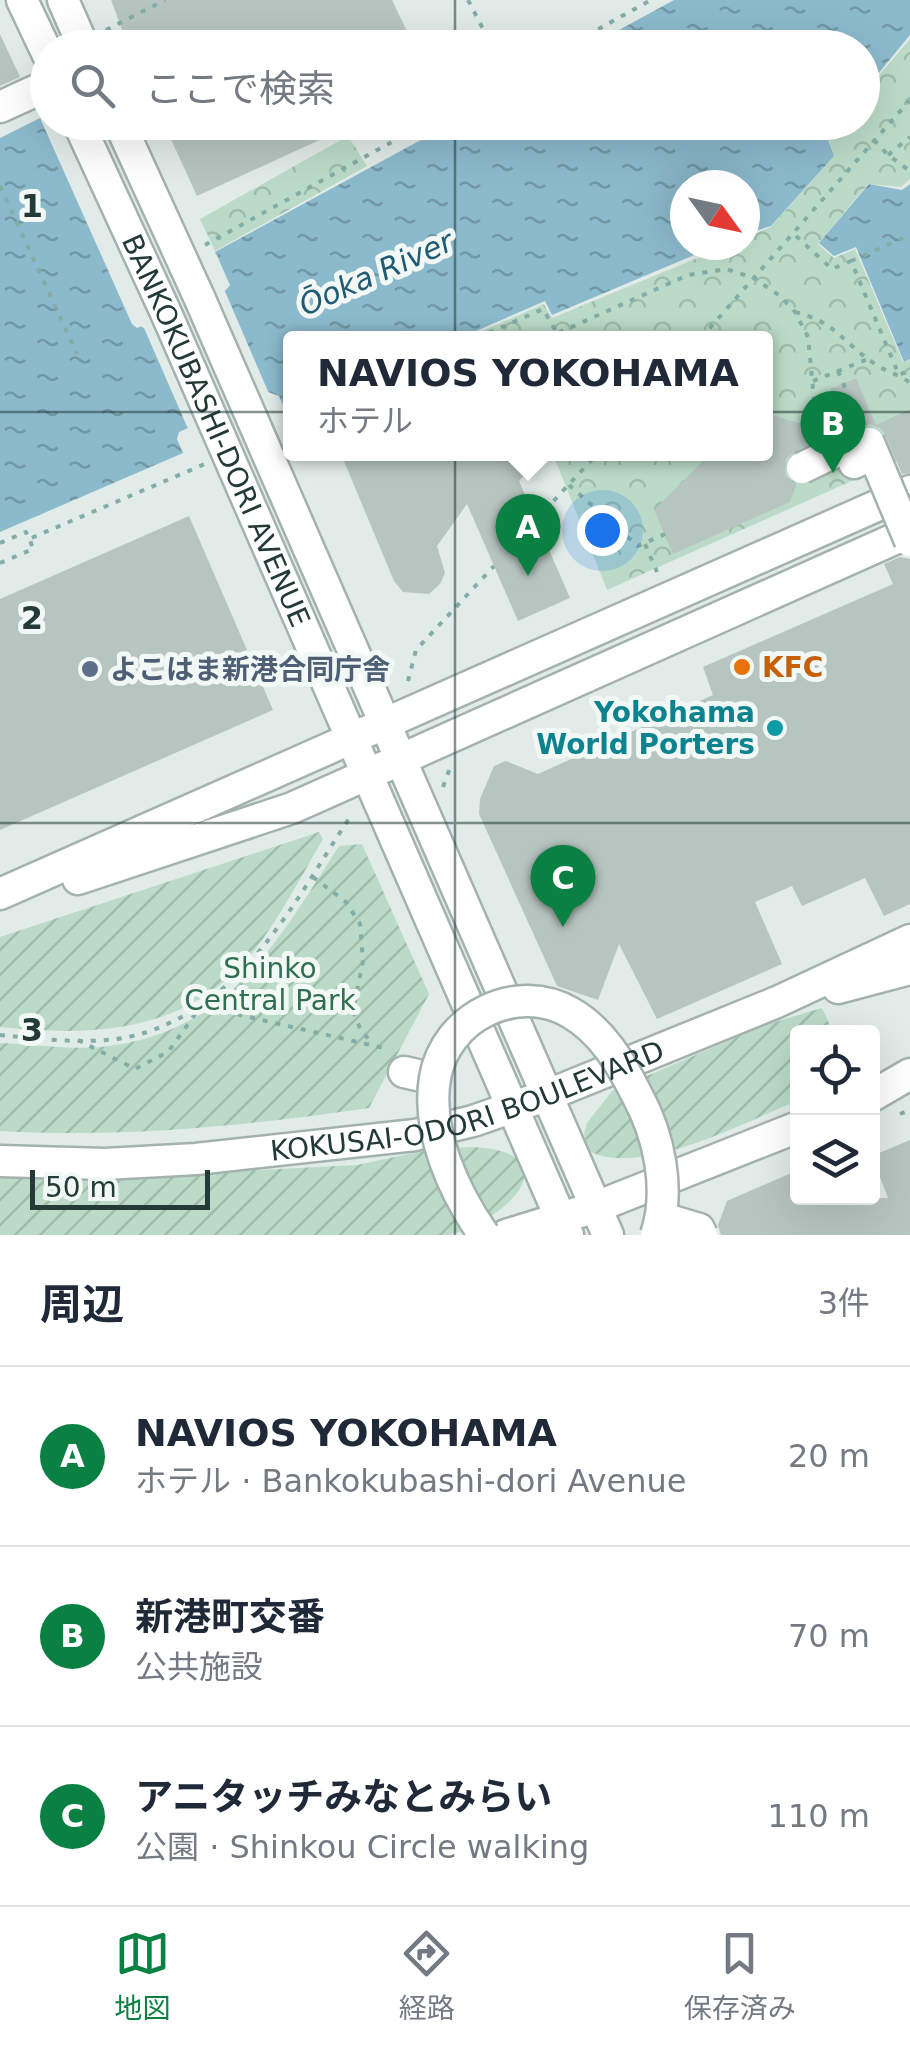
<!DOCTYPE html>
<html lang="ja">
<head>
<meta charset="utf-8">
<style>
  body { margin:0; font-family:"DejaVu Sans","Noto Sans JP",sans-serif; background:#f6f6f7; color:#1f2937 }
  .controls { position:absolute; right:30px; bottom:30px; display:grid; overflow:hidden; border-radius:10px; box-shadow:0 10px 40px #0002 }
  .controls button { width:90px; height:90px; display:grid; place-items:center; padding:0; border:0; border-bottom:2px solid #e0e1e3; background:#fff; color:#1f2937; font:50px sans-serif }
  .compass { position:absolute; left:670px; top:170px; width:90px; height:90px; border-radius:50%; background:#fff; box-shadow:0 10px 40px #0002; rotate:123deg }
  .scale { position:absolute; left:30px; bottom:25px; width:180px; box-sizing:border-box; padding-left:10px; border:5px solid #233a37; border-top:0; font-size:28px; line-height:35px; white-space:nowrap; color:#233a37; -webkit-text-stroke:8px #f1f8f5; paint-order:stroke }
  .you { position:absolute; left:602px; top:530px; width:35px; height:35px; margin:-25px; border:8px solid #fff; border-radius:50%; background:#1a73e8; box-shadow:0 0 0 15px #1a73e833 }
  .badge { display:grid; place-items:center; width:65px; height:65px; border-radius:50%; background:#0b8043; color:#fff; font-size:32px; font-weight:700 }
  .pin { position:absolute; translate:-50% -82px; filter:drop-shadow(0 2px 5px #0008) }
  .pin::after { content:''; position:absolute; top:52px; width:35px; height:30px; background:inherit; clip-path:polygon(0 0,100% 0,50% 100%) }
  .popup { position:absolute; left:283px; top:331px; width:490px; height:130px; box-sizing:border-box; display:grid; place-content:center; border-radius:10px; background:#fff; filter:drop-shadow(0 2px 8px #0005); font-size:32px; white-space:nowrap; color:#747a83 }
  .popup b { font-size:38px; color:#1f2937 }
  .popup::after { content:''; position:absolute; left:50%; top:100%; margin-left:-20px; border:20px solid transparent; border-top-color:#fff }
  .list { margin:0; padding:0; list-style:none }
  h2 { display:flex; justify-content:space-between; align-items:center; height:130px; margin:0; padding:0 40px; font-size:42px }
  h2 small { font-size:32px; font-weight:400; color:#747a83 }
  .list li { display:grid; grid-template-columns:65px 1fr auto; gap:30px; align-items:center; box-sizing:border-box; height:180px; padding:0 40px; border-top:2px solid #e0e1e3 }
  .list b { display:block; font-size:38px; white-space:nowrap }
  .list p { margin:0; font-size:32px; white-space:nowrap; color:#747a83 }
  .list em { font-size:32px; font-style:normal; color:#747a83 }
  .icon { flex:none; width:55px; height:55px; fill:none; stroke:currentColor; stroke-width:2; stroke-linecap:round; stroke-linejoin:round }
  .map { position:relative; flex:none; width:910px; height:1235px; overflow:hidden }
  .search { position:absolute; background:#fff; box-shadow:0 10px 40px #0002; left:30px; right:30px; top:30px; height:110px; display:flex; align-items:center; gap:25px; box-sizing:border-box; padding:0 35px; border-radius:55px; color:#747a83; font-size:38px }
  .sheet { height:670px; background:#fff }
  nav { display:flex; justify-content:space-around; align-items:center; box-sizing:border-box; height:140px; border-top:2px solid #e0e1e3; background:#fff; font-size:28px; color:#747a83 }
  nav a { display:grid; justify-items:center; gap:5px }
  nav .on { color:#0b8043 }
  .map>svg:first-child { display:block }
  .forest { fill:url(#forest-crowns) }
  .garden { fill:url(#garden-furrows) }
  .water { fill:url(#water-ripples) }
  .pier { fill:#e1ebe8 }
  .building { fill:#b7c5c1 }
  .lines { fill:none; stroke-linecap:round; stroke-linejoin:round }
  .minor-casing { stroke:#a4b2af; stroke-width:35 }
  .path { stroke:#83ada5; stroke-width:4; stroke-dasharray:5 8; stroke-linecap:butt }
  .minor { stroke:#fff; stroke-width:30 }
  .minor-bridge-casing { stroke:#a4b2af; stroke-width:35; stroke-linecap:butt }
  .minor-bridge { stroke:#fff; stroke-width:30 }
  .grid { fill:none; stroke:#233a37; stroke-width:2.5; stroke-opacity:0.55 }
  .food-dot { fill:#e8710a; stroke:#f1f8f5; stroke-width:4 }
  .service-dot { fill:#5c6f8a; stroke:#f1f8f5; stroke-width:4 }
  .culture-dot { fill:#0f9aa8; stroke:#f1f8f5; stroke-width:4 }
  .labels { text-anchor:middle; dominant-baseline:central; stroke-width:10; stroke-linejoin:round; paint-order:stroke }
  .street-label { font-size:28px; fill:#233a37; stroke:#f1f8f5 }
  .food-label { font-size:28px; font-weight:bold; fill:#c56008; stroke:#f1f8f5; text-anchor:start }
  .service-label { font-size:28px; font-weight:bold; fill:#4e5e75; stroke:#f1f8f5; text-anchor:start }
  .culture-label { font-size:28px; font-weight:bold; fill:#0d838f; stroke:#f1f8f5; text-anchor:end }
  .park-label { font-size:28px; fill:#2f6f50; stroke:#f1f8f5 }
  .water-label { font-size:30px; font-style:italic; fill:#205a73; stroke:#f1f8f5 }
  .grid-label { font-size:32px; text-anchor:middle; font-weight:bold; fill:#233a37; stroke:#f1f8f5; stroke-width:10; stroke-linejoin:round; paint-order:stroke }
</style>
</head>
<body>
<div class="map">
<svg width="910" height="1235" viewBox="0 0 910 1235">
  <defs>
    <pattern id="forest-crowns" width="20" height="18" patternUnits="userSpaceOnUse" patternTransform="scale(2.5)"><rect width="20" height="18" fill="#bbdbc8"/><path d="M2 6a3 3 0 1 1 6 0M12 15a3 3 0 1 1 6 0" fill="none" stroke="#a0bdac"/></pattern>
    <pattern id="garden-furrows" width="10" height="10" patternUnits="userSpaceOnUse" patternTransform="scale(2.5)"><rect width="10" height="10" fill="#bbdbc8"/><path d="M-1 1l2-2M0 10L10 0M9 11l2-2" fill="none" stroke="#a0bdac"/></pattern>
    <pattern id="water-ripples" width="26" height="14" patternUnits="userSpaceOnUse" patternTransform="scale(2.5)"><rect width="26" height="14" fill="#8cbacd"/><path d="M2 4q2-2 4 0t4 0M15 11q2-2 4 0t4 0" fill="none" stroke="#7298a7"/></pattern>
  </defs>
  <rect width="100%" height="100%" fill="#e1ebe8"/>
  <g class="forest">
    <path d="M910 39V179L901 187 868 184 818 244 834 258 855 249 903 362 910 360V455L607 590 553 454H766V338H466L544 304 552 318 729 245H745V238L771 227 834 156 827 135 838 123 862 122 863 94Z"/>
    <path d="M348 136 367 166 215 251 200 219Z"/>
  </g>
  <g class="garden">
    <path d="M319 832 323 839C301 877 280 917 254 951 188 1033 95 1037 0 1027V937Z"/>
    <path d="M362 844 429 994 369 1108C246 1126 125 1138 0 1131V1043C33 1044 68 1050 101 1047 229 1034 276 943 339 846Z"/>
    <path d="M822 1008 833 1032H798L797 1101C747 1121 641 1178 589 1151L584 1134 587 1123 612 1091 765 1025Z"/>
    <path d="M472 1147C574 1152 507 1221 449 1235H0V1174H178L357 1165 433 1149Z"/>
  </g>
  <g class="water">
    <path d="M674 0H910V35L863 92 862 48 588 47Z"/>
    <path d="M40 118 132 324 137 328 226 290 230 285 215 252 452 123H836L826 134 834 156 771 226 745 234V185H685V245H718L552 315 545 301 460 338H290V421L279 396 268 392 179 432 177 439 183 453 0 532V138Z"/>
    <path d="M869 184 902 190 910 184V359L904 362 856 247 834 256 819 243Z"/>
  </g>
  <path class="pier" d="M217 255 228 283 224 289 270 396 277 397 282 408 275 399 268 397 185 435 189 431 144 328 135 324 124 300 127 299 138 322 223 286 212 257Z"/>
  <g class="building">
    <path d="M111 0H392L415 48H129Z"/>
    <path d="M0 34 20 77 0 86Z"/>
    <path d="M163 122H359L197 196Z"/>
    <path d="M856 378 876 425 910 409V473L902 474 886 436 880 428 870 424 856 430 846 428 830 389Z"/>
    <path d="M766 413 815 428 810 443 786 458 785 475 796 485 790 502 673 554 654 510 710 454H766Z"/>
    <path d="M341 454H543L519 481 570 598 518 621 467 504 437 546 445 573 440 584 429 594 403 592 394 581Z"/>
    <path d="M189 516 273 710 0 830V599Z"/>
    <path d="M900 557 910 559V904L884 916 865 878 802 906 792 886 755 902 782 964 657 1019 619 944 598 1000 557 986 479 814 480 799 494 766 506 761 538 774 713 695 703 667 893 584 884 564Z"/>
    <path d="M910 1140V1235H721L718 1225 727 1201 798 1170V1198H888L872 1156Z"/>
  </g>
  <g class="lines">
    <g class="minor-casing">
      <g id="minor">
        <path d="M22 0 48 55"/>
        <path d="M63 0 84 48"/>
        <path d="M0 107 48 85"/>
        <path id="s1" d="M78 122 166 313 568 1235"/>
        <path d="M119 122 199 297 608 1235"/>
        <path d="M78 879 292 808 910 532"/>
        <path d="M0 894 910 491"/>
        <path d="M838 988 910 969"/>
        <path d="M404 1072 435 1079"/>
        <path d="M872 1096 910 1074"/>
        <path id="s2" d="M0 1161 105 1164 196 1159 415 1135 473 1121 548 1095 777 1002 910 940"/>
        <path d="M506 1235 596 1207 798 1127"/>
      </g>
    </g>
    <g class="path">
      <path d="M468 0 493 48"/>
      <path d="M106 30 165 0"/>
      <path d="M564 48 651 0"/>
      <path d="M874 140 888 155 910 171"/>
      <path d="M888 155 910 137"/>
      <path d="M0 186 77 354"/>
      <path d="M796 236 832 269 851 261 899 375 910 370"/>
      <path d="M205 245 428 122"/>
      <path d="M851 261 910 235"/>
      <path d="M795 312C836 322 842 342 875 364 886 372 899 374 910 383"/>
      <path d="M477 338 543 309 557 333"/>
      <path d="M547 338 688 275 726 269 754 278 780 296 795 312 808 337 814 399 824 426"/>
      <path d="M701 338 910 100"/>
      <path d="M838 371 857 417"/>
      <path d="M813 381 868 359"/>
      <path d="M569 485 638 546 665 534"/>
      <path d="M536 520 597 454"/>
      <path d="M0 543 26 532 29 539 205 464"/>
      <path d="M645 544 657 572"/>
      <path d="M0 563 33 549 30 540"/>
      <path d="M408 681 416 650 494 566"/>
      <path d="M443 787 450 768"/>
      <path d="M313 877 346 902 360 924 363 961 353 1011 360 1028 372 1044"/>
      <path d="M0 1035C45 1039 100 1047 144 1033 247 1000 294 902 350 817"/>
      <path d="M78 1040 135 1069 168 1052 201 1006 388 1049"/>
      <path d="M900 1114 910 1110"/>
    </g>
    <use href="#minor" class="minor"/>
    <g class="minor-bridge-casing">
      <g id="minor-bridge">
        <path d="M869 443 910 541"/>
        <path d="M802 468 847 446 854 463 873 454"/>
        <path d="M662 1218 699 1229 702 1235"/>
        <path d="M484 1235C454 1192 426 1132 435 1078 445 1017 517 981 571 1013 602 1031 621 1063 637 1095 659 1135 671 1190 656 1235"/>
      </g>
    </g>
    <use href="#minor-bridge" class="minor-bridge"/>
  </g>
  <path class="grid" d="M455 0V48M455 122V1235M0 412H910M0 823H910"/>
  <circle class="food-dot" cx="742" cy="667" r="10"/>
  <circle class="service-dot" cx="90" cy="669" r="10"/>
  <circle class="culture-dot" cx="775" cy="728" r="10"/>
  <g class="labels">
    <g class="street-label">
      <text stroke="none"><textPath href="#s1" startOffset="338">BANKOKUBASHI-DORI AVENUE</textPath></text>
      <text stroke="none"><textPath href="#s2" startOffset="475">KOKUSAI-ODORI BOULEVARD</textPath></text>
    </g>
    <g class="food-label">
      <text x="762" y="667">KFC</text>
    </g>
    <g class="service-label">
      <text x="110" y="669">よこはま新港合同庁舎</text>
    </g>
    <g class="culture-label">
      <text x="755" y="712">Yokohama<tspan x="755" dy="32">World Porters</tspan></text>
    </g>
    <g class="park-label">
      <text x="270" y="968">Shinko<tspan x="270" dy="32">Central Park</tspan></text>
    </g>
    <g class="water-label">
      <text transform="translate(376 273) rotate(-24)">Ōoka River</text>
    </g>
  </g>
  <g class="grid-label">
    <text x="32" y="217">1</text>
    <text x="32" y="629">2</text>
    <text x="32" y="1041">3</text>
  </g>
</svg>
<div class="controls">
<button><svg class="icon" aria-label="locate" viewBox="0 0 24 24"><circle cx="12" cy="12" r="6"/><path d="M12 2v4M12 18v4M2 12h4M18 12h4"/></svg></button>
<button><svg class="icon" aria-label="layers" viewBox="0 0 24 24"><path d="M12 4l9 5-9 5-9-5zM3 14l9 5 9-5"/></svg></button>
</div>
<svg class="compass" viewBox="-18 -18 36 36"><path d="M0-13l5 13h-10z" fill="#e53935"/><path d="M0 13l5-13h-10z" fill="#747a83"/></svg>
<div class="scale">50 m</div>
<div class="you"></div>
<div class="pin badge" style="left:528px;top:576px">A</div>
<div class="popup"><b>NAVIOS YOKOHAMA</b>ホテル</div>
<div class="pin badge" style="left:833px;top:473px">B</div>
<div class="pin badge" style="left:563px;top:927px">C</div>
<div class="search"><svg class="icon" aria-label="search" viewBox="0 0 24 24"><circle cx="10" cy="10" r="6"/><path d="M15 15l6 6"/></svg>ここで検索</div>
</div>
<section class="sheet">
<h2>周辺<small>3件</small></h2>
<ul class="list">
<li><span class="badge">A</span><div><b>NAVIOS YOKOHAMA</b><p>ホテル · Bankokubashi-dori Avenue</p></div><em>20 m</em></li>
<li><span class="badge">B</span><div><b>新港町交番</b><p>公共施設</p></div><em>70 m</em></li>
<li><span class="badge">C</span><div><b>アニタッチみなとみらい</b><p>公園 · Shinkou Circle walking</p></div><em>110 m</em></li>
</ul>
</section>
<nav>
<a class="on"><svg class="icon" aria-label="map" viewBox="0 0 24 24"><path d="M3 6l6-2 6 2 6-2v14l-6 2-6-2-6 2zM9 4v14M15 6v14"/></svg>地図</a>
<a><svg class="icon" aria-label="directions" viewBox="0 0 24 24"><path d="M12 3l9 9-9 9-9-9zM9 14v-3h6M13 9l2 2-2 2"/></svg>経路</a>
<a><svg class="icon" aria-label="saved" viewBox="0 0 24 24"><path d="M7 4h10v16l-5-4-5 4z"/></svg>保存済み</a>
</nav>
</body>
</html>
